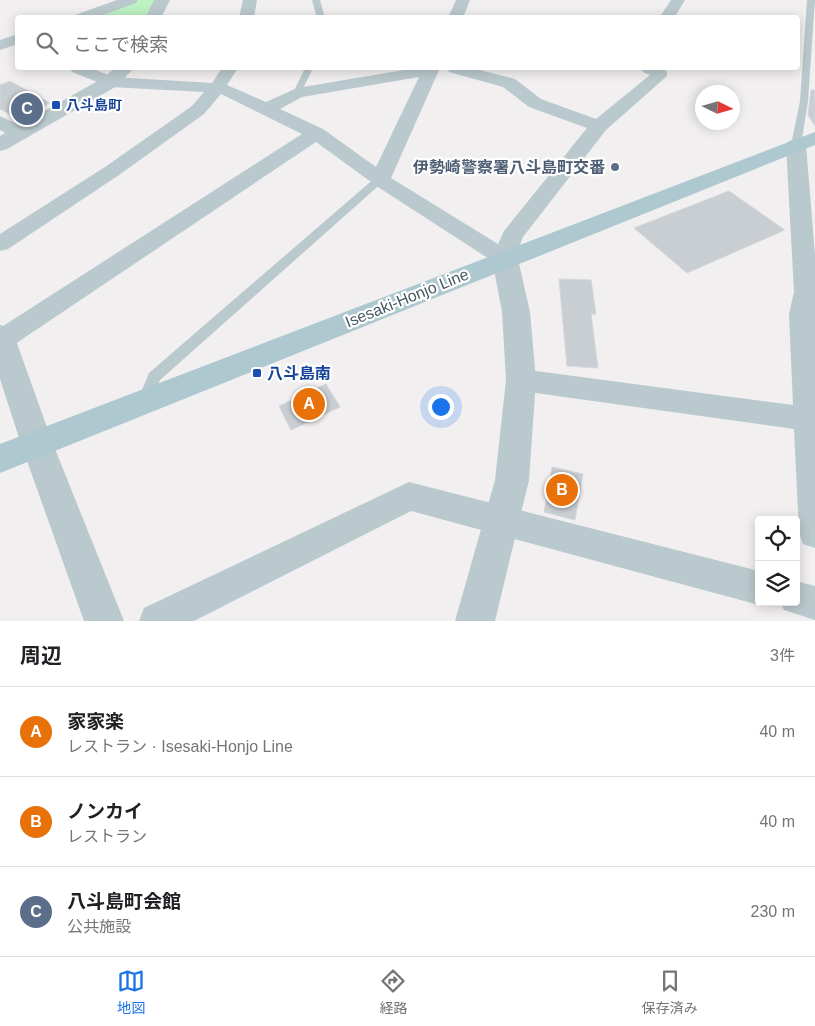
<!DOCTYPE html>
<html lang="ja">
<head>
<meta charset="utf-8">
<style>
  body { margin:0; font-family:Arial,"Noto Sans JP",sans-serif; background:#f6f6f6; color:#202124 }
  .controls { position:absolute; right:15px; bottom:15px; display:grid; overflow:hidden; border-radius:5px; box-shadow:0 2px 12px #0003 }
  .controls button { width:45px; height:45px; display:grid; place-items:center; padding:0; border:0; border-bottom:1px solid #e0e0e0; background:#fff; color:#202124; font:25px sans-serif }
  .compass { position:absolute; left:695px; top:85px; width:45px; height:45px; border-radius:50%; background:#fff; box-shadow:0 2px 12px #0003; rotate:95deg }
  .you { position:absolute; left:440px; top:406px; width:18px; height:18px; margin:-12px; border:4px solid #fff; border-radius:50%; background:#1a73e8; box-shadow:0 0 0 8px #1a73e833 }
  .badge { display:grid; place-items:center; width:32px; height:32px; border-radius:50%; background:#1a73e8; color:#fff; font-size:16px; font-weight:700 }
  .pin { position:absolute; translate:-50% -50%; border:2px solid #fff; box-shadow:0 1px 5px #0006 }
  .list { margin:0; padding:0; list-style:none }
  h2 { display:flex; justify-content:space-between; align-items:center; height:65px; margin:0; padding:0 20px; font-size:21px }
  h2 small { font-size:16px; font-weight:400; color:#757577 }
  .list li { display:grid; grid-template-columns:32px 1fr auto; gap:15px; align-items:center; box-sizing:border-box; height:90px; padding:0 20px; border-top:1px solid #e0e0e0 }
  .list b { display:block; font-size:19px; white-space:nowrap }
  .list p { margin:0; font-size:16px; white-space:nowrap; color:#757577 }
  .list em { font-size:16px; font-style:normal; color:#757577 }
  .icon { flex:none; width:28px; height:28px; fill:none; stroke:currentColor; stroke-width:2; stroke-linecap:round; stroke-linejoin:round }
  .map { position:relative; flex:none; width:815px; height:621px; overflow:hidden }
  .search { position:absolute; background:#fff; box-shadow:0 2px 12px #0003; left:15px; right:15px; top:15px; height:55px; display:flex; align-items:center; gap:12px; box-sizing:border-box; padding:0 18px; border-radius:5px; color:#757577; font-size:19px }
  .sheet { height:335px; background:#fff }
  nav { display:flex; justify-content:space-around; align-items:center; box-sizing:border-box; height:70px; border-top:1px solid #e0e0e0; background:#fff; font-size:14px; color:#757577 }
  nav a { display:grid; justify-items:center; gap:2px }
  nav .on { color:#1a73e8 }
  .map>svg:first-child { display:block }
  .green { fill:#bcf1c2 }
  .building { fill:#c9ced2; stroke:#d3d7db }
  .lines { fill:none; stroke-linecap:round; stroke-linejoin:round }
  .service { fill:#bac9cd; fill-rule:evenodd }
  .minor { fill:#bac9cd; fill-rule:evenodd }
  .tertiary { fill:#bac9cd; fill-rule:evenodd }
  .primary { fill:#aec8cf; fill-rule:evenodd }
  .transit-dot { fill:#1a4fb4; stroke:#fff; stroke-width:2 }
  .service-dot { fill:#5c6f8a; stroke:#fff; stroke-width:2 }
  .labels { text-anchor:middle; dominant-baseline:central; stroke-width:4.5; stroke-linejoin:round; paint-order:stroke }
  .far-transit-label { font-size:14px; font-weight:bold; fill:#164399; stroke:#fff; text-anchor:start }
  .service-label { font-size:16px; font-weight:bold; fill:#4e5e75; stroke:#fff; text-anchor:end }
  .street-label { font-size:16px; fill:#46595e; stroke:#fff }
  .transit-label { font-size:16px; font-weight:bold; fill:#164399; stroke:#fff; text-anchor:start }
</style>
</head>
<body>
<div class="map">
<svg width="815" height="621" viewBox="0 0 815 621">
  <rect width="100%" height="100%" fill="#f2eff0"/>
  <path class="green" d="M140 0H155L146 17 89 18Z"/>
  <g class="building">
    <path d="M10 81 50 103 42 107 45 108 21 120 0 109V85Z"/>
    <path d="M811 90H815V126L808 115Z"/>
    <path d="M729 191 785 230 687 273 634 228Z"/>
    <path d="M559 279 591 280 596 314H591L598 368 567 366Z"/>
    <path d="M326 384 340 407 291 430 279 406Z"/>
    <path d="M552 467 583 474 575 520 544 512Z"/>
  </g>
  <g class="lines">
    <g class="service">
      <path d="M312 0H320L325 18H317Z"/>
      <path d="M807 0H815L808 101 801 145 796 148 791 145 800 101Z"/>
      <path d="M305 68H313L300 95H294L293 93Z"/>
      <path d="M380 176 385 179 384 181 160 380 149 406 144 408 139 406 137 402 149 373 376 177Z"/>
    </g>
    <g class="minor">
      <path d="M117 0H138L136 3 95 18H73L75 15Z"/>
      <path d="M243 0H257L254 18H239Z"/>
      <path d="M456 0H470L463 18H448Z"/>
      <path d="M671 0H685L674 18H659Z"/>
      <path d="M18 34V44L0 50V40Z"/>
      <path d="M70 68H91L113 77 212 83 222 68H238L227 85 266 102 297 88 416 68H440L391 178 498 244 504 231 587 128 529 107 503 87 449 72 447 68H472L515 79 541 99 596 119 650 75 643 72 641 68H663L667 72V76L606 130 523 237 513 264 505 267 497 264 378 187 316 142 12 346 0 348V328L302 134 221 94 204 114 119 175 8 249 0 251V234L105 167 192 106 204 92 110 87 72 72ZM419 77 376 167 323 129 280 109 302 97Z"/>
      <path d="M0 116 27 129 29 133 27 137 20 139 13 137 0 130Z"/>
      <path d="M796 139 803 141 806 145 815 255V548L803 544 799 533 794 429 521 391 511 388 507 380 511 372 521 369 793 405 789 314 794 292 786 145 789 141Z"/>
      <path d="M409 482 759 571V602H766L759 605 411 511 194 621H139L144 608Z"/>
      <path d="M796 581 815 586V620L784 610 780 602H796Z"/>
    </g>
    <g class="tertiary">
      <path d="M154 0H170L161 18H145Z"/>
      <path d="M115 68H134L117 86 7 149 0 151V136L103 78Z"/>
      <path d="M505 251 514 253 518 259 530 312 536 380 529 480 495 621H455L495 480 506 380 502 312 492 259 496 253Z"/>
      <path d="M0 325 10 328 14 335 53 444 124 621H84L21 444 0 379Z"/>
    </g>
    <path class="primary" d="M815 132V145L0 473V444Z"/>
  </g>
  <g class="transit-dot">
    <rect x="51" y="100" width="10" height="10" rx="2.5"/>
    <rect x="252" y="368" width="10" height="10" rx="2.5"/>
  </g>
  <circle class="service-dot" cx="615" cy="167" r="5"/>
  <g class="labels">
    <g class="far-transit-label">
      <text x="66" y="105">八斗島町</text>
    </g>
    <g class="service-label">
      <text x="605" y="167">伊勢崎警察署八斗島町交番</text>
    </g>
    <g class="street-label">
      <text transform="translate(407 298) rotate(-22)">Isesaki-Honjo Line</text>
    </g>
    <g class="transit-label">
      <text x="267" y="373">八斗島南</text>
    </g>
  </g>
</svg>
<div class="controls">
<button><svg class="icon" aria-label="locate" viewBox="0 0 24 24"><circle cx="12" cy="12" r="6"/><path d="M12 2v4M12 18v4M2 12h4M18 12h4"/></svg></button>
<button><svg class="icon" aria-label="layers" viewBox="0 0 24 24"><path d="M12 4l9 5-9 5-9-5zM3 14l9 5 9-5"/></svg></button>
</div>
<svg class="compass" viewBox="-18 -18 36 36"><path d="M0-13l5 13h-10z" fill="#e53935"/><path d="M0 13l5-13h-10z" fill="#757577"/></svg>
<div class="you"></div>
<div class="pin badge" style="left:309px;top:404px;background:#e8710a">A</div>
<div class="pin badge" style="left:562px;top:490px;background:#e8710a">B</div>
<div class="pin badge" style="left:27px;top:109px;background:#5c6f8a">C</div>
<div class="search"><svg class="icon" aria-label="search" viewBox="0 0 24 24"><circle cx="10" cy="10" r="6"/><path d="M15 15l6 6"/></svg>ここで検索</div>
</div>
<section class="sheet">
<h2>周辺<small>3件</small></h2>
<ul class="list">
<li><span class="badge" style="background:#e8710a">A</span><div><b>家家楽</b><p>レストラン · Isesaki-Honjo Line</p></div><em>40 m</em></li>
<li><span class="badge" style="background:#e8710a">B</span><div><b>ノンカイ</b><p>レストラン</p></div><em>40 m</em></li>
<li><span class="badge" style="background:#5c6f8a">C</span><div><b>八斗島町会館</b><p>公共施設</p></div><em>230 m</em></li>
</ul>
</section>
<nav>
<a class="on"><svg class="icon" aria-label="map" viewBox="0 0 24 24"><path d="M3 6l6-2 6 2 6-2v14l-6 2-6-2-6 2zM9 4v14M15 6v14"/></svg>地図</a>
<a><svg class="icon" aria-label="directions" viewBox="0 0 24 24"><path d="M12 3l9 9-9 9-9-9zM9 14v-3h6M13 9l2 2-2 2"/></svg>経路</a>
<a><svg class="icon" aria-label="saved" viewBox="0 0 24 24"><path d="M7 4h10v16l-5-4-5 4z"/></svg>保存済み</a>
</nav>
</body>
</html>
